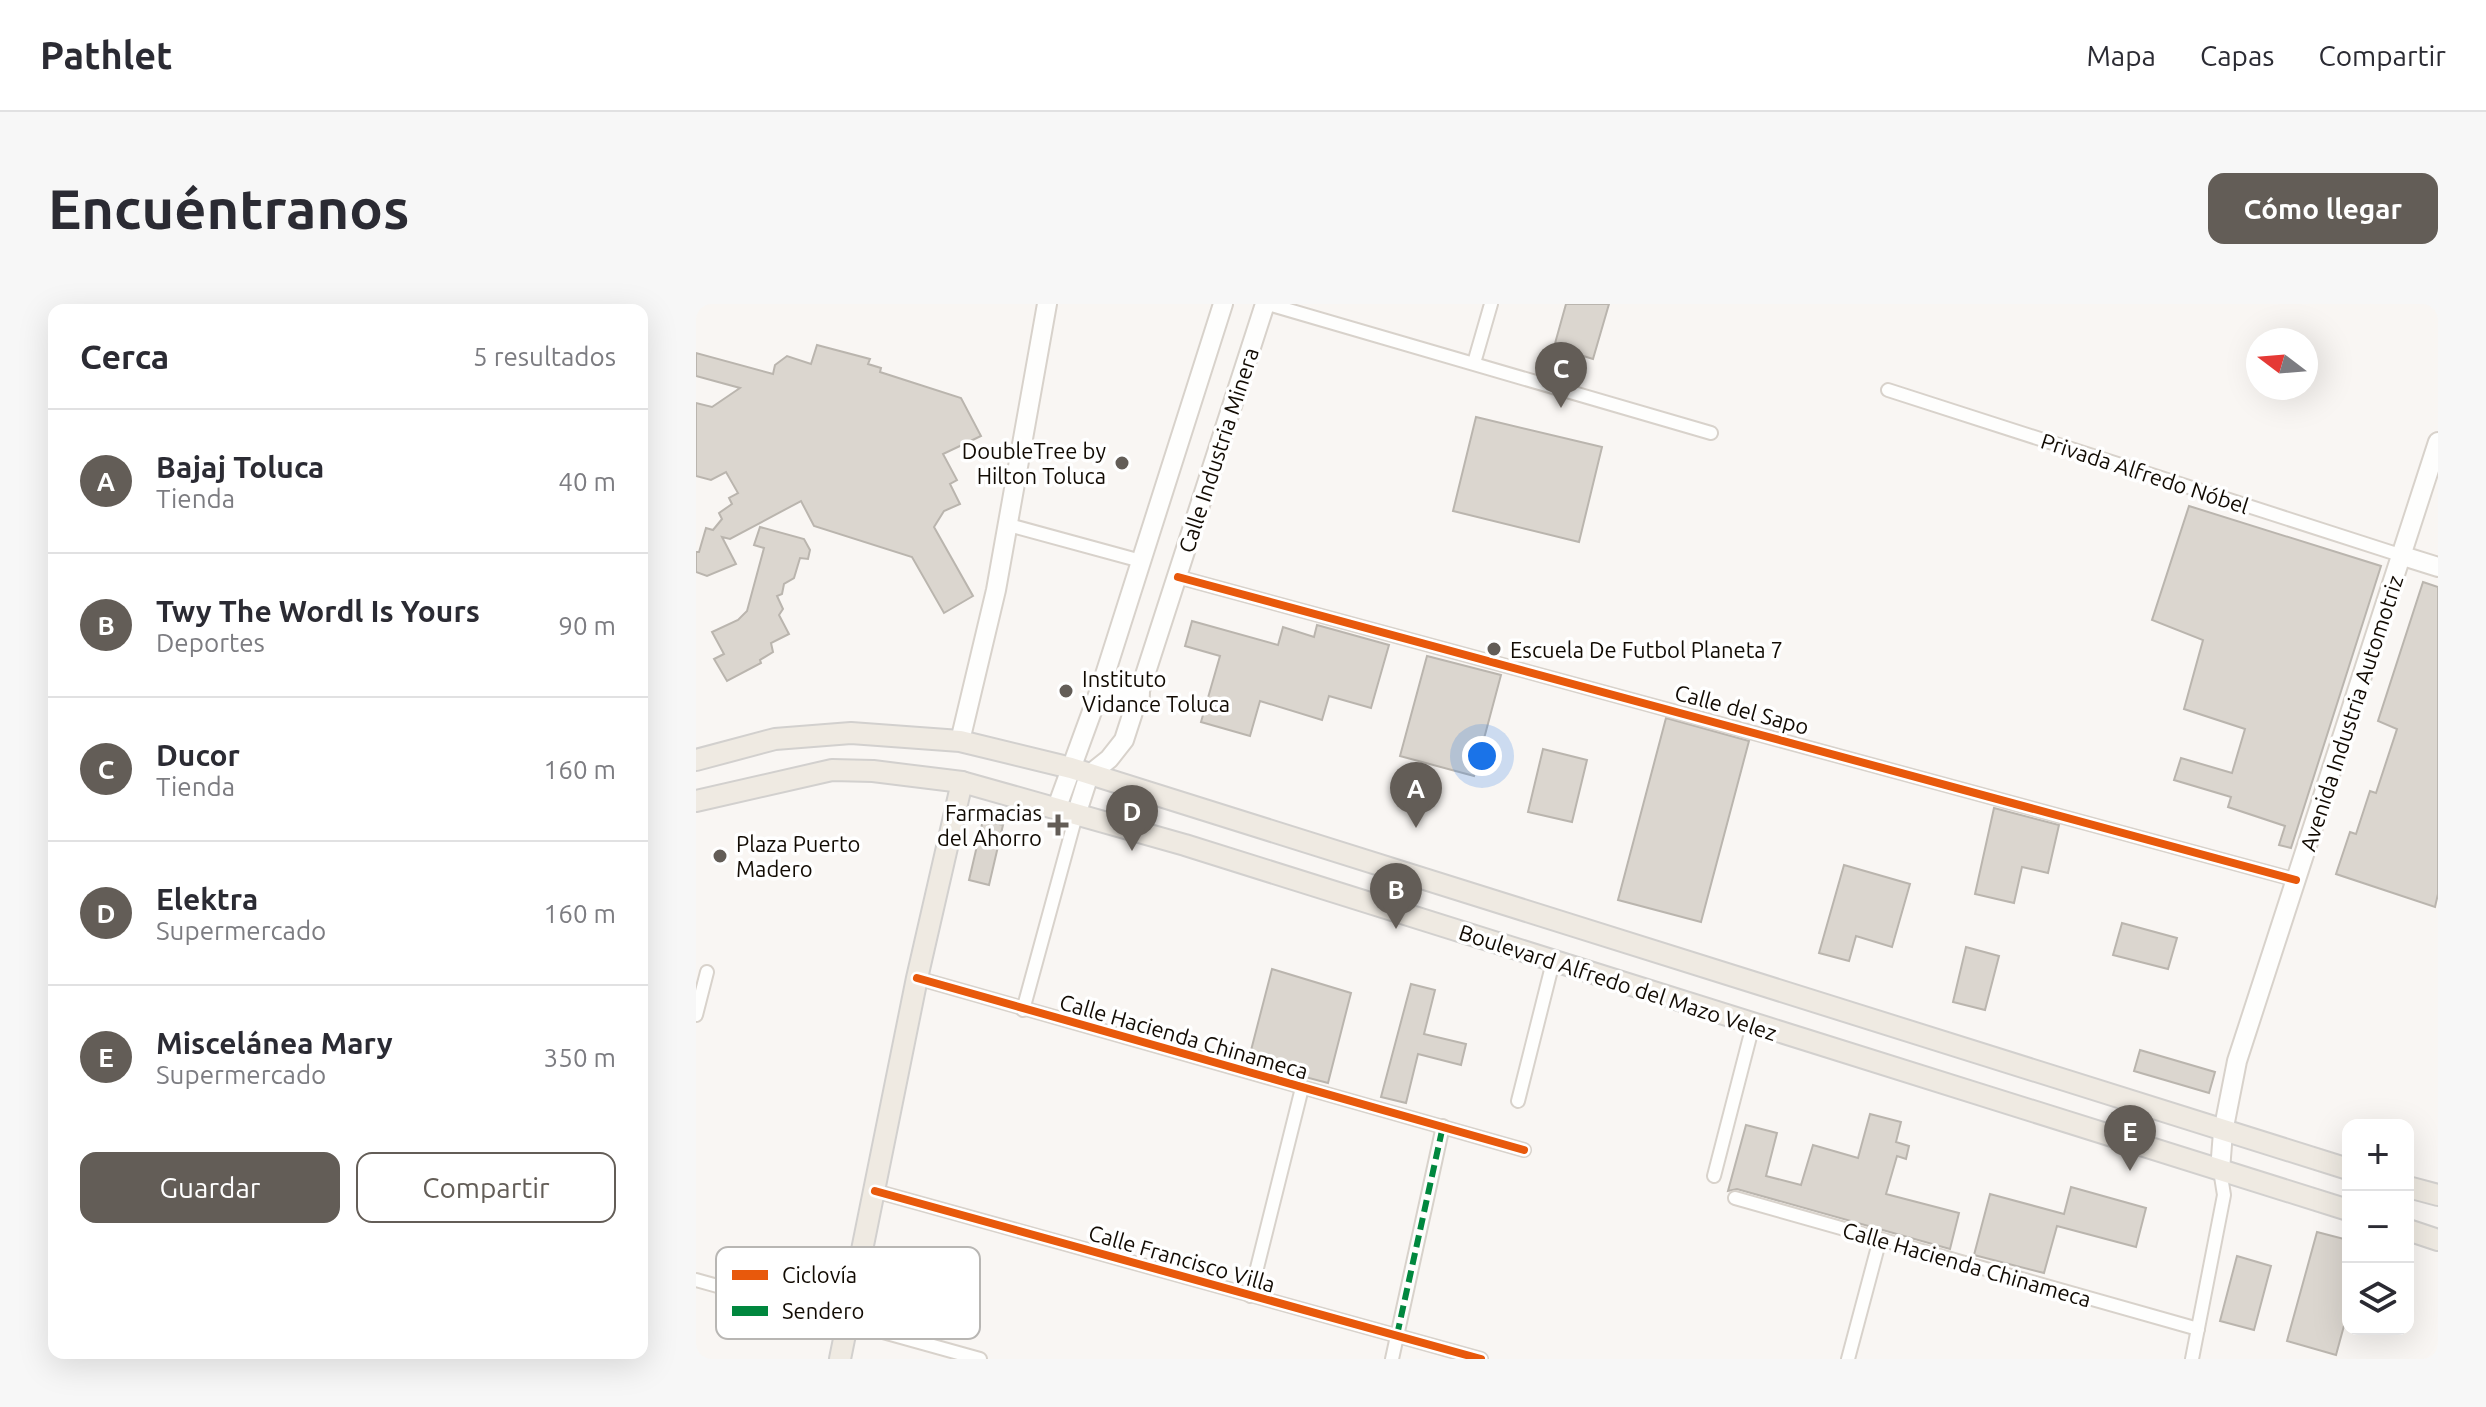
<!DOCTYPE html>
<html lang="es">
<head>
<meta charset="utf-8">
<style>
  body { margin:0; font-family:Ubuntu,sans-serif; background:#f7f7f7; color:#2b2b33 }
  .controls { position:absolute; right:24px; bottom:24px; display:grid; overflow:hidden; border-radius:16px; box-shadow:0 8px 32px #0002 }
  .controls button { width:72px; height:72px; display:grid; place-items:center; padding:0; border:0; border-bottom:2px solid #e1e1e2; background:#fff; color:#2b2b33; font:40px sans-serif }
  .compass { position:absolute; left:1550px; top:24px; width:72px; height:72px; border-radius:50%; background:#fff; box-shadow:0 8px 32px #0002; rotate:286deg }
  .you { position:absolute; left:786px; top:452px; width:28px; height:28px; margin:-20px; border:6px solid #fff; border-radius:50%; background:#1a73e8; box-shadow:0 0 0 12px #1a73e833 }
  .badge { display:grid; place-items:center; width:52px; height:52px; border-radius:50%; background:#635d57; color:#fff; font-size:26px; font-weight:700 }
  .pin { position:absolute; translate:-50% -66px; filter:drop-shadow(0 2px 4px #0008) }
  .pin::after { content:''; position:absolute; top:42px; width:28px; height:24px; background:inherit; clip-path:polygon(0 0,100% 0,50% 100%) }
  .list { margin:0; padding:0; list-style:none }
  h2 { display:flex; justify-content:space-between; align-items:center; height:104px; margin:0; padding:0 32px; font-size:34px }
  h2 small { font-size:26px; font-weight:400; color:#7c7c81 }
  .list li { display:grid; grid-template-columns:52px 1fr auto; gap:24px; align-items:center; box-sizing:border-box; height:144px; padding:0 32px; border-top:2px solid #e1e1e2 }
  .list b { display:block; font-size:30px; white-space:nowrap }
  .list p { margin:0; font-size:26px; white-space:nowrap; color:#7c7c81 }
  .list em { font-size:26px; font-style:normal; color:#7c7c81 }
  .actions { display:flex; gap:16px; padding:24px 32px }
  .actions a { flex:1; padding:18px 0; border:2px solid #635d57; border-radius:16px; text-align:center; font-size:28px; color:#635d57 }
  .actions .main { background:#635d57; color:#fff }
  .icon { flex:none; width:44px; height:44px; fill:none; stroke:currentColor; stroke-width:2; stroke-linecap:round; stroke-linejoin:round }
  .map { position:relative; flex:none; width:1742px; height:1055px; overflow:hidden; border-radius:16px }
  header { display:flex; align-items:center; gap:48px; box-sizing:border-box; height:112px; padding:0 40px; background:#fff; border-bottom:2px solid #e1e1e2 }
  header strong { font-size:38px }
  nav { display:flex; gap:44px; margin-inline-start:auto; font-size:28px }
  .intro { display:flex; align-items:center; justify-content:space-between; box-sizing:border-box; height:192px; padding:0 48px }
  h1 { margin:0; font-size:56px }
  .button { padding:20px 36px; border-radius:16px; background:#635d57; color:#fff; font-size:28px; font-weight:700 }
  main { display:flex; gap:48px; padding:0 48px }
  aside { flex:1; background:#fff; border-radius:16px; box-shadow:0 8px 32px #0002 }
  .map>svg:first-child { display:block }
  .building { fill:#dbd6cf; stroke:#bab5ae; stroke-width:2 }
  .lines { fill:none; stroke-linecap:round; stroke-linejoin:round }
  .street-casing { stroke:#d8d2cb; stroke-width:16 }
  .secondary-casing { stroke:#d8d2cb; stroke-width:22 }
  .primary-casing { stroke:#d2d0ce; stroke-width:24 }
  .street { stroke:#fefefd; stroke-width:12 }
  .secondary { stroke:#fefefd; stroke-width:18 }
  .primary { stroke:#efeae2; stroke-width:20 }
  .quiet { stroke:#00873e; stroke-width:6; stroke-dasharray:12 6; stroke-linecap:butt }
  .cycleway-casing { stroke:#fff; stroke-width:13 }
  .cycleway { stroke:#e8590c; stroke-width:8 }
  .poi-dot { fill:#635d57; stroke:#fff; stroke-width:3 }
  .labels { text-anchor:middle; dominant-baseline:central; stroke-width:7; stroke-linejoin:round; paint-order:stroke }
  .poi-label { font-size:22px; fill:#120b03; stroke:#fff; text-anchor:start }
  .street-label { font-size:22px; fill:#120b03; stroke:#fff }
  .key { fill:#fff; stroke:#b8b6b3; stroke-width:2 }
  .key-label { font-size:22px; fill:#120b03 }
</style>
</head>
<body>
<header>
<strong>Pathlet</strong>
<nav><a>Mapa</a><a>Capas</a><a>Compartir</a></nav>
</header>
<div class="intro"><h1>Encuéntranos</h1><a class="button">Cómo llegar</a></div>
<main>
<aside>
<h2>Cerca<small>5 resultados</small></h2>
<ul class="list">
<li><span class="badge">A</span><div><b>Bajaj Toluca</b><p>Tienda</p></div><em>40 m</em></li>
<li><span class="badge">B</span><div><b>Twy The Wordl Is Yours</b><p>Deportes</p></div><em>90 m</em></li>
<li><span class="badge">C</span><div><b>Ducor</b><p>Tienda</p></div><em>160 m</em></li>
<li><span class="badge">D</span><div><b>Elektra</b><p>Supermercado</p></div><em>160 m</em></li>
<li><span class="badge">E</span><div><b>Miscelánea Mary</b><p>Supermercado</p></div><em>350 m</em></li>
</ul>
<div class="actions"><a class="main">Guardar</a><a>Compartir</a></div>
</aside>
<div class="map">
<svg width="1742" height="1055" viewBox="0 0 1742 1055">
  <rect width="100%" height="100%" fill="#f9f6f3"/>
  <g class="building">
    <path d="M870 0H913L897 55 858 43Z"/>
    <path d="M121 41 174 55 172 60 185 64 184 68 265 94 285 132 247 150 261 176 254 180 264 200 248 207 238 223 277 292 248 309 216 253 118 222 105 197 34 235 26 233 40 260 11 272 0 268V248H3L10 224 17 226 26 215 23 209 36 200 33 194 42 189 30 168 15 176 0 172V99L16 103 44 84 0 72V49L77 70 79 61 91 52 115 60Z"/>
    <path d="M780 113 906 143 883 238 757 207Z"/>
    <path d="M1493 202 1685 262 1595 544 1583 541 1589 522 1532 503 1535 493 1478 476 1485 454 1536 469 1549 425 1488 405 1507 336 1456 316Z"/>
    <path d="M64 223 108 235 114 246 112 255 104 254 98 274 88 280 86 290 81 292 87 305 83 311 93 330 75 339 77 348 64 356 65 359 31 377 18 355 28 350 16 328 42 316 51 307 68 244 58 241Z"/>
    <path d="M1727 278 1742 283V590L1739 603 1640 570 1654 528 1660 530 1674 487 1680 489 1701 425 1682 417Z"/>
    <path d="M496 317 582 341 587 323 618 333 621 321 693 341 675 404 633 392 626 416 564 397 554 432 505 418 524 352 489 342Z"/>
    <path d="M731 352 805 371 778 472 704 452Z"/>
    <path d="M970 414 1053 437 1005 618 922 596Z"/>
    <path d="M847 445 891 456 876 518 832 508Z"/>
    <path d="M1298 504 1363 521 1352 569 1326 563 1318 599 1279 590Z"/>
    <path d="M287 516 307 521 293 581 273 576Z"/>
    <path d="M1148 561 1214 580 1196 643 1160 632 1153 657 1123 649Z"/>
    <path d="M1426 619 1481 634 1472 665 1417 651Z"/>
    <path d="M1270 643 1303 652 1289 706 1257 698Z"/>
    <path d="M576 665 655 689 632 779 552 758Z"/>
    <path d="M715 680 739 686 728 730 770 740 765 761 722 750 710 799 685 793Z"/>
    <path d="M1444 746 1519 768 1513 789 1438 767Z"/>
    <path d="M1174 810 1205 818 1200 838 1213 842 1210 855 1201 852 1190 890 1263 909 1254 945 1041 885 1032 887 1050 821 1081 829 1070 872 1105 881 1117 841 1162 854Z"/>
    <path d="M1375 883 1450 904 1440 943 1361 922 1348 969 1278 951 1294 890 1368 910Z"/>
    <path d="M1621 928 1652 936V1007L1640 1051 1591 1037Z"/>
    <path d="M1541 952 1575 962 1558 1026 1524 1017Z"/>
  </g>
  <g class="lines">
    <g class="street-casing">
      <g id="street">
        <path d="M572 0 1015 129"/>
        <path d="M778 59 795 0"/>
        <path d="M1192 86 1707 252"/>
        <path d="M313 221 445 257"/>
        <path d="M482 273 1600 576"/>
        <path d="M221 674 828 846"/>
        <path d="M327 706 381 508"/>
        <path d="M0 711 11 668"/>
        <path d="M822 797 857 658"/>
        <path d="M1018 872 1057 721"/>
        <path d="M179 887 785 1055"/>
        <path d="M1039 894 1502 1025"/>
        <path d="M0 976 284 1055"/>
        <path d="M554 992 606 784"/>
        <path d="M696 1055 747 822"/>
        <path d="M1152 1055 1184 935"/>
        <path d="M1496 1055 1528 891 1524 866"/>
      </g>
    </g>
    <g class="secondary-casing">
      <g id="secondary">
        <path d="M1707 252 1742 263"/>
        <path d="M406 380 425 394 444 391"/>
        <path d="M264 437 300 286 351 0"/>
        <path d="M361 503 406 380 527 0"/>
        <path d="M381 508 393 471 413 455 428 436 569 0"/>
        <path d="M1524 866 1527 828 1541 757 1742 138"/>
      </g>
    </g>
    <g class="primary-casing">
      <g id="primary">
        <path d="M0 456 79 435 155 429 264 437 375 464 1652 865"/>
        <path d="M0 497 136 466 177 467 266 478 489 541 1652 906"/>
        <path d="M1712 883 1742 891"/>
        <path d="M1712 926 1742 936"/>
        <path d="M144 1055 221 674 266 478"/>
      </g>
    </g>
    <use href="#street" class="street"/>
    <use href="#secondary" class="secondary"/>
    <use href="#primary" class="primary"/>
    <path class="quiet" d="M701 1031 747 822"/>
    <g class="cycleway-casing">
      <g id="cycleway">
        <path d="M482 273 1600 576"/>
        <path d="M221 674 828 846"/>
        <path d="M179 887 785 1055"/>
      </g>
    </g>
    <use href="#cycleway" class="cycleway"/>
  </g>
  <g class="poi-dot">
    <circle cx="426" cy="159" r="8"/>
    <circle cx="798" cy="345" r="8"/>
    <circle cx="370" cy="387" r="8"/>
    <path d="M358 509h8v8h8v8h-8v8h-8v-8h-8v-8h8z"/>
    <circle cx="24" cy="552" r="8"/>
  </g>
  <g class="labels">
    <g class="poi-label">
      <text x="410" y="146" text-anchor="end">DoubleTree by<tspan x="410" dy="25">Hilton Toluca</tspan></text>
      <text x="814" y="345">Escuela De Futbol Planeta 7</text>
      <text x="386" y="374">Instituto<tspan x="386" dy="25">Vidance Toluca</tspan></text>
      <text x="346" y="508" text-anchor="end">Farmacias<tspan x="346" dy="25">del Ahorro</tspan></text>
      <text x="40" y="539">Plaza Puerto<tspan x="40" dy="25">Madero</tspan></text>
    </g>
    <g class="street-label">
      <text transform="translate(522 146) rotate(-72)">Calle Industria Minera</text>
      <text transform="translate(1449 169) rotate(18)">Privada Alfredo Nóbel</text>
      <text transform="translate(1046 405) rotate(15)">Calle del Sapo</text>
      <text transform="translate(1655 409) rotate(-72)">Avenida Industria Automotriz</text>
      <text transform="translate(922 678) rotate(18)">Boulevard Alfredo del Mazo Velez</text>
      <text transform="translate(488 732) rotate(16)">Calle Hacienda Chinameca</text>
      <text transform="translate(486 954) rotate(16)">Calle Francisco Villa</text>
      <text transform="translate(1271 960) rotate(16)">Calle Hacienda Chinameca</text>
    </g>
  </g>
  <rect x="20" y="943" width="264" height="92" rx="12" class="key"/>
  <rect x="36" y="966" width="36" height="10" fill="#e8590c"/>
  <rect x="36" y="1002" width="36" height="10" fill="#00873e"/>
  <g class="key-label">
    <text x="86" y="979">Ciclovía</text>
    <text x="86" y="1015">Sendero</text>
  </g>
</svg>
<div class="controls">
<button>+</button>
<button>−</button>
<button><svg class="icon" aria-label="layers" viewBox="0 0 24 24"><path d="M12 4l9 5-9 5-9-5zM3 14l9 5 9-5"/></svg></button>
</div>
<svg class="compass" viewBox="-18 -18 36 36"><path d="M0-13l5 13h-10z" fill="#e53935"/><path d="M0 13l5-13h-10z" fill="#7c7c81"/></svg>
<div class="you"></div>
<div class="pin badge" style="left:720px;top:524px">A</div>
<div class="pin badge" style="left:700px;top:625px">B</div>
<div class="pin badge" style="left:865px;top:104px">C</div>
<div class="pin badge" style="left:436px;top:547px">D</div>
<div class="pin badge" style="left:1434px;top:867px">E</div>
</div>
</main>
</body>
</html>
